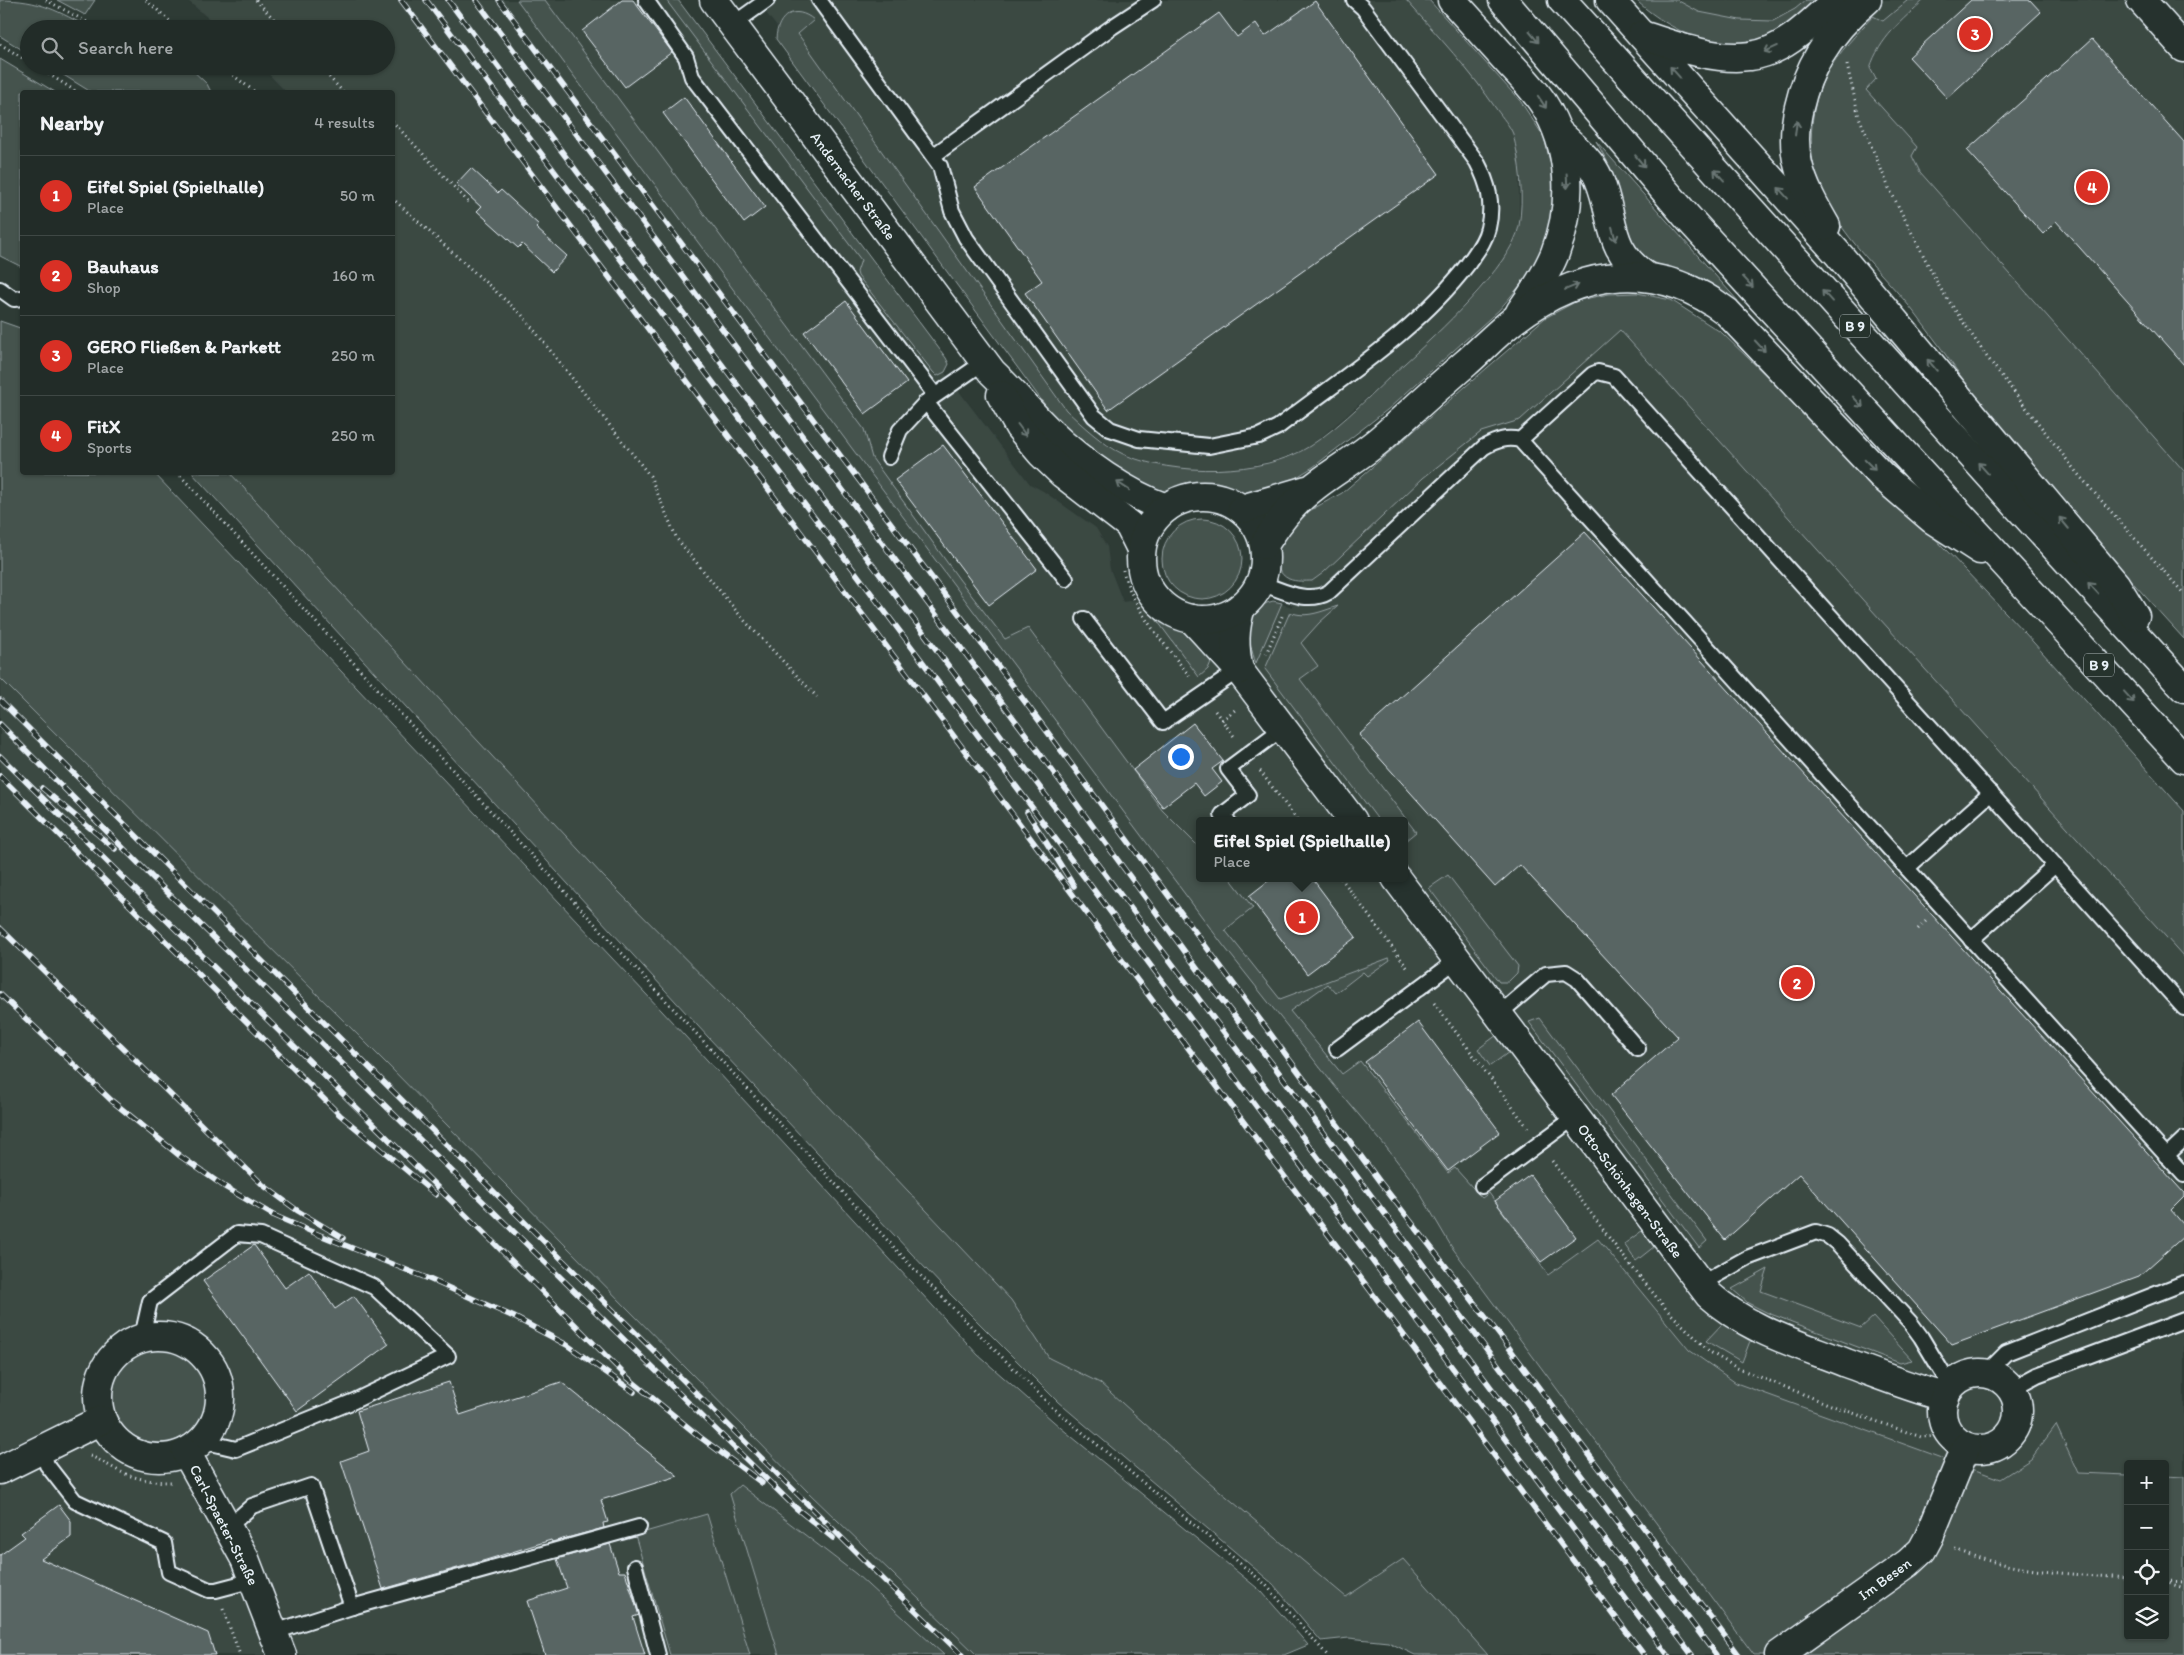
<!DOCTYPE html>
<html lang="en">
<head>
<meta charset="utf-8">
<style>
  body { margin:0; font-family:Itim,sans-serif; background:#2a3430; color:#f1f3f6 }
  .controls { position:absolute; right:15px; bottom:15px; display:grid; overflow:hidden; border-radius:5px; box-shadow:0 1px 4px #0004 }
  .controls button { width:45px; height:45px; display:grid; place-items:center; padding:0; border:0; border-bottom:1px solid #3f4845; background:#222c28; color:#f1f3f6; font:25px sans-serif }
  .you { position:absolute; left:1180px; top:756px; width:18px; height:18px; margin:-12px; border:4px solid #fff; border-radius:50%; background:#1a73e8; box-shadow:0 0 0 8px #1a73e833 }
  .badge { display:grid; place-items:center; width:32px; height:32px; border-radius:50%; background:#d93025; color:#fff; font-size:16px; font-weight:700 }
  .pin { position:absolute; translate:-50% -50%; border:2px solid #fff; box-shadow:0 1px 5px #0006 }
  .popup { position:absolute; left:1196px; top:817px; width:212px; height:65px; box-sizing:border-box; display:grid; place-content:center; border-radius:5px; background:#222c28; filter:drop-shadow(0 1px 4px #0005); font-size:16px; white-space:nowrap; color:#a2a7a8 }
  .popup b { font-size:19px; color:#f1f3f6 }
  .popup::after { content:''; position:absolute; left:50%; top:100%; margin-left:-10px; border:10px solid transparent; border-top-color:#222c28 }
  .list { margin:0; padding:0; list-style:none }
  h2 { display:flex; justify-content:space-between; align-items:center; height:65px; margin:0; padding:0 20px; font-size:21px }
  h2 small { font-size:16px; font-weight:400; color:#a2a7a8 }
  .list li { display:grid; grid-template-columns:32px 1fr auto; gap:15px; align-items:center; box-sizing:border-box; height:80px; padding:0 20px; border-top:1px solid #3f4845 }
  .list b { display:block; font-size:19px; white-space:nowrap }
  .list p { margin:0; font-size:16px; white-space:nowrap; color:#a2a7a8 }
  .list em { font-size:16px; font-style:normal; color:#a2a7a8 }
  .icon { flex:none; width:28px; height:28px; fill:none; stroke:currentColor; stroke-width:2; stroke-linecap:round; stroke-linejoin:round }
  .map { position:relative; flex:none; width:2184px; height:1655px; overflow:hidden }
  .search { position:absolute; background:#222c28; box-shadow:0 1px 4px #0004; left:20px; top:20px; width:375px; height:55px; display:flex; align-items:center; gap:12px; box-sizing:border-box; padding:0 18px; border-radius:28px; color:#a2a7a8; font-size:19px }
  .panel { position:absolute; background:#222c28; box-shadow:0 1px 4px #0004; left:20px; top:90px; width:375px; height:385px; border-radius:5px }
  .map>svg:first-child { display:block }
  .built { fill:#3b4843; fill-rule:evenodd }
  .green { fill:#45524e; stroke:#96a2a3 }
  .building { fill:#596563; stroke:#e8f1f8 }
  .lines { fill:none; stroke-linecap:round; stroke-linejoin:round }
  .lane-casing { stroke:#e8f1f8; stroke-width:18 }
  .street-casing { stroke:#e8f1f8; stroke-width:31 }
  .secondary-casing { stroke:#e8f1f8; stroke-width:31 }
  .highway-casing { stroke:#e8f1f8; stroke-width:31 }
  .path { stroke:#e8f1f8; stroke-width:3; stroke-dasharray:1 4; stroke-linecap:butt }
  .lane { stroke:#26332d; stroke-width:14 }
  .street { stroke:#26332d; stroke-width:28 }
  .secondary { stroke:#26332d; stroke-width:28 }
  .highway { stroke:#26332d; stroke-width:28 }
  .rail-casing { stroke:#e8f1f8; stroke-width:5.5 }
  .rail { stroke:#26332d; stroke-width:4; stroke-dasharray:11; stroke-linecap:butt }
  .oneway { stroke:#6a7674 }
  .labels { text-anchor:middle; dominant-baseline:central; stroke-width:4; stroke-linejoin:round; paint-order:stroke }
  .shield { fill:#26332d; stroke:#aeb8bb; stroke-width:1 }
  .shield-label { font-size:14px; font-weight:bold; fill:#e8f1f8 }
  .street-label { font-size:15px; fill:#e8f1f8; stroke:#26332d }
</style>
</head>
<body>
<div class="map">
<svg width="2184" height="1655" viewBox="0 0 2184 1655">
  <rect width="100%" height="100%" fill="#2e3b35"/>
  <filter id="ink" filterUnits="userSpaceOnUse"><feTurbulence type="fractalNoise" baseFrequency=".02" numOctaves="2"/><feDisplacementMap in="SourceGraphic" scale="10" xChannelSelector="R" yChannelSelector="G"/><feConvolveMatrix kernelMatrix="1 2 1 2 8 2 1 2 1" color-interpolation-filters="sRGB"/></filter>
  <g filter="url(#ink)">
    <g class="built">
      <path d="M187 0H678L946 358 949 364 945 373 1030 484 1043 491 1096 528 1107 547 1110 569 1123 602 1141 599 1154 612 1185 630 1215 631 1231 628 1251 618 1256 611 1273 601 1292 607 1318 538 1470 417 1637 319 2184 841V1477L2165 1476V1464H2128V1475L2078 1473 2056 1426 2031 1459 2000 1480 1736 1383 1689 1350 1598 1239 1549 1275 1489 1194 1482 1198 1455 1168 1448 1173 1386 1147 1414 1183 1451 1246 1754 1655H1488L1403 1559 1346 1597 1208 1481 1100 1383 1049 1358 1011 1300 755 1029 603 876 230 473 392 472V92H286L261 66H386V29H221ZM1200 821H1404V878H1200Z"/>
      <path d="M756 0H1406L1475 78 1512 131 1519 163V228L1503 261 1443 329 1346 416 1309 447 1283 458 1236 469 1199 470 1159 466 1122 453 1090 432 1066 410 797 34 814 21 782 19 777 27Z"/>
      <path d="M1677 0H1806L1795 9 1773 21 1740 20 1699 12Z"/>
      <path d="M1825 0H1908L1883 21 1873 16 1837 57 1804 19Z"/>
      <path d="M1924 0H2184V471L1920 172 1912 156 1865 90 1876 79 1870 68 1881 44 1892 29Z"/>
      <path d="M0 678 386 1063 809 1493 977 1655H944L856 1574 740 1485 731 1495 779 1655H0Z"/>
    </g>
    <g class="green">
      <path d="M0 0C41 0 57 11 92 29H29V54L0 36Z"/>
      <path d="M57 0H95L85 15Z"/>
      <path d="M517 0H545L864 429 872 458 959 579 1005 639 1028 628 1162 810 1199 847 1200 878H1230L1253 908 1225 930 1280 999 1389 958 1390 960 1367 976 1363 972 1336 993 1328 984 1290 1011 1342 1074 1360 1061 1448 1173 1455 1168 1482 1198 1489 1193 1548 1275 1598 1239 1689 1350 1736 1383 2000 1479 2031 1459 2056 1425 2078 1473 2128 1475V1636H2165V1476L2184 1477V1655H1754L1451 1246 1414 1183 1386 1147 1337 1089 1223 945Z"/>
      <path d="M666 0H678L946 358 949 364 945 372 937 376 933 372 858 276 857 272 861 260Z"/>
      <path d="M1406 0H1429L1521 102 1544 137 1552 170 1553 206 1544 248 1528 276 1499 310 1387 410 1313 467 1292 480 1264 492 1246 493 1206 484 1164 491 1152 490 1095 456 1056 420 776 39C777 15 795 4 814 20L798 34 1066 410C1083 426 1102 444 1123 454 1172 476 1264 476 1310 446 1345 423 1374 391 1405 363 1435 336 1512 265 1519 226 1524 197 1520 162 1513 134 1510 126 1502 117 1497 110 1470 70 1438 36 1406 0Z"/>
      <path d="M1636 0H1677L1699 12 1740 20 1773 21 1795 9 1806 0H1825C1807 14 1789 30 1769 42 1732 63 1663 27 1636 0Z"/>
      <path d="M1908 0H1924C1901 21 1880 38 1870 68L1876 79 1866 90 1917 147 1912 156 1920 172 2184 471V639C2122 571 2061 503 2002 432 1972 395 1947 354 1917 316 1881 269 1828 228 1814 168 1808 138 1812 100 1827 73 1839 52 1857 34 1873 16L1883 21Z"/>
      <path d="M0 59 55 92H22V267L0 256Z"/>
      <path d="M49 66H188L207 84 211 92H91Z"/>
      <path d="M1596 141 1738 301 1704 279 1651 262 1630 243 1607 161Z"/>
      <path d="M1637 293 1671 300 1722 333 1925 528 2025 633 2184 811V957L1620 330 1520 420 1481 432 1423 478 1323 573 1312 581C1305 581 1296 582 1289 579 1269 570 1276 537 1289 525 1305 512 1324 503 1342 493L1545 318 1579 300 1609 294Z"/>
      <path d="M0 321 20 328 22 330V472L154 473 662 1011 978 1355 1061 1428 1262 1592 1308 1645 1284 1655H977L809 1493 386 1063 0 678Z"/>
      <path d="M192 473H230L603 876 755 1029 1011 1300 1049 1358 1100 1383 1208 1481 1346 1597 1403 1559 1488 1655H1415L1388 1642 1349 1638 1321 1641 1273 1584 1058 1402 942 1286 708 1037Z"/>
      <circle cx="1202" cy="559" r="40"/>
      <path d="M1141 599 1154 612 1185 630 1210 654 1211 662 1208 669 1199 677Z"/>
      <path d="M1273 601 1282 603 1256 663C1247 641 1244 608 1273 601Z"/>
      <path d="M1338 606 1319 623 1301 643 1318 666 1300 679 1416 832 1405 841 1404 821H1379L1265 669 1290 612C1306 619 1322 611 1338 606Z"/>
      <path d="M1448 875 1518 966 1517 973 1508 982H1499L1429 888Z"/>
      <path d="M1540 1018 1707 1241 1699 1248 1529 1022Z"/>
      <path d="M1497 1035 1509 1052 1490 1066 1478 1049Z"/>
      <path d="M1643 1230 1655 1246 1636 1261 1624 1244Z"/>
      <path d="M1768 1269 1761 1291 1861 1328 1873 1317 1912 1360 1900 1363 1768 1313 1748 1303 1732 1289Z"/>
      <path d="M1722 1324 1750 1341 1742 1362 1706 1341Z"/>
      <circle cx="159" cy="1396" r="47"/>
      <path d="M740 1485 856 1574 944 1655H779L730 1494Z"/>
      <path d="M707 1514 750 1655H670L635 1535Z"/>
    </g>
    <g class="building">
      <path d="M622 0H633L672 52 625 87 582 31Z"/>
      <path d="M1971 0H2030L2041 12 1947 98 1909 57Z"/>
      <path d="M1315 1 1439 174 1108 410 1025 293 1042 281 975 187 1219 13 1237 37 1256 23 1265 36Z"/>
      <path d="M2092 39 2184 142V365L2056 221 2043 234 1967 150Z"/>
      <path d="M684 97 765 207 744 223 663 113Z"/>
      <path d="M471 168 498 193 501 190 539 225 536 228 567 256 552 272 522 244 518 248 477 211 481 207 456 184Z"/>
      <path d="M846 301 907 383 865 414 804 332Z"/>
      <path d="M943 445 1037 569 989 605 895 480Z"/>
      <path d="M1585 532 2184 1193V1197L2171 1210 2184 1225V1236L2139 1276 1952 1345 1799 1174 1725 1240 1611 1095 1678 1037 1520 865 1495 887 1359 735Z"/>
      <path d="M1193 723 1223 761 1212 769 1222 782 1204 796 1194 783 1163 807 1133 770Z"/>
      <path d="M1272 878H1312L1356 937 1307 974 1249 896Z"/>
      <path d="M1418 1022 1500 1132 1448 1171 1365 1062Z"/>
      <path d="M1530 1175 1576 1237 1541 1262 1495 1201Z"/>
      <path d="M254 1245 285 1288 309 1271 335 1309 354 1296 389 1344 297 1411 203 1281Z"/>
      <path d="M449 1382 460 1415 561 1382 678 1476 601 1500 608 1522 603 1523 604 1528 552 1542 551 1540 486 1560 383 1589 341 1461 369 1451 357 1411Z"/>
      <path d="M59 1505 71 1521V1537L41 1559 208 1633 215 1655H0V1555L25 1537 21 1533Z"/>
      <path d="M610 1544 619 1572H625L639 1615 633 1617 645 1655H545L527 1601 567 1588 557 1559Z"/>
    </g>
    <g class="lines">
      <g class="lane-casing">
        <g id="lane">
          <path d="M646 0 686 57 692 77 935 395"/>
          <path d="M819 0 940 166 952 211 966 238 1094 416 1110 429 1139 439 1209 446 1259 436 1278 427C1343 377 1418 330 1468 264 1476 252 1485 242 1488 228 1494 203 1488 183 1477 162L1363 8 1354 0"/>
          <path d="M732 25 767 0"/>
          <path d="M933 156 1112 27 1153 0"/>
          <path d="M0 289 14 299 22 298"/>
          <path d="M926 402 1066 579"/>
          <path d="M1520 440 1593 374 1598 372 1614 376 2184 1008"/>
          <path d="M889 457 900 430 926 402 984 362"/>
          <path d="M1260 583C1282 590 1307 605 1329 592L1484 447C1497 440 1506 437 1520 440L2184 1175"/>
          <path d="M1084 619 1163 722 1239 670"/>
          <path d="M1228 821 1222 815 1248 795 1228 769 1283 728"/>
          <path d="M1907 868 1991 793"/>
          <path d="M1971 940 2055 865"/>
          <path d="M1499 1014 1546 974 1566 972 1577 979 1638 1049"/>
          <path d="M1337 1049 1457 960"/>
          <path d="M2166 1156 2184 1139"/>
          <path d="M1482 1186 1575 1117"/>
          <path d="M1700 1284 1747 1258 1816 1232 1828 1236 1838 1244 1910 1322 1921 1337 1951 1387"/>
          <path d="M142 1337 150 1301 237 1234 261 1236 374 1287 448 1356 354 1401 236 1449 202 1441"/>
          <path d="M1986 1373 2006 1353 2184 1283"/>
          <path d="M2011 1389 2037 1375 2184 1320"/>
          <path d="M42 1449 47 1465 75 1501 164 1543 169 1572 209 1590H216L254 1580"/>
          <path d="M227 1528 252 1506 311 1486 352 1607 639 1527"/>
          <path d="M635 1567 658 1655"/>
          <path d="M274 1632 352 1607"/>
        </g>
      </g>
      <g class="street-casing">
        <g id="street">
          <path d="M2141 0 2184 48"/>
          <path d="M1192 619 1239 670 1353 821"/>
          <path d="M1239 670C1234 647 1234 629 1241 607"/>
          <path d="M1396 878 1709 1295C1748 1330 1798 1344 1846 1363 1879 1375 1911 1388 1945 1397"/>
          <circle cx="159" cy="1397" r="61"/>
          <circle cx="1980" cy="1411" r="38"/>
          <path d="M186 1452 245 1559 282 1655"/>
          <path d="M0 1470 101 1420"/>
          <path d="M1779 1655 1908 1563 1922 1550 1929 1537 1966 1447"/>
        </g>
      </g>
      <g class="secondary-casing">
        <g id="secondary">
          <path d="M714 0 992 372C1012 391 1030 413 1051 433 1081 462 1127 494 1166 508"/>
          <path d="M1001 395 1019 427 1041 453 1063 474 1129 525 1141 549"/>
          <circle cx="1203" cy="558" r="62"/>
        </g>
      </g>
      <g class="highway-casing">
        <g id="highway">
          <path d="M1452 0C1471 21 1490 42 1508 62 1520 75 1533 88 1543 103 1572 148 1574 204 1555 253 1546 275 1533 293 1520 312"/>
          <path d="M1503 0 1688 218 2184 759"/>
          <path d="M1562 0 2019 508 2184 688"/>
          <path d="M1610 0 1839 255 2116 585 2135 616"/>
          <path d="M1642 35C1675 46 1715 61 1750 56 1784 52 1812 22 1836 0"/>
          <path d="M1559 133C1574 147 1591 160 1599 179 1616 220 1605 248 1647 277"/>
          <path d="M1826 226C1815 207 1803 186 1798 164 1789 130 1802 84 1820 54 1832 34 1849 15 1867 0"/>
          <path d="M1242 509 1307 490"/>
          <path d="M1264 545C1272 532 1281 519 1291 508 1317 479 1355 462 1384 436 1411 412 1438 387 1466 363 1482 349 1497 333 1514 320 1582 268 1657 259 1727 312L1882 476 1932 519 1980 550"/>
        </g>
      </g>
      <g class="path">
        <path d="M46 0 100 29"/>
        <path d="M146 0 179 29"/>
        <path d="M256 0 283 29"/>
        <path d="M0 44 29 62"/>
        <path d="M1847 65 1859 117 1889 188 1940 288 1987 357 2077 473 2184 594"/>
        <path d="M36 66 77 92"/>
        <path d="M221 66 255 92"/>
        <path d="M319 66 343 92"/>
        <path d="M392 121 470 204"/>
        <path d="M392 198 522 315 650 476 677 539 743 619 817 697"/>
        <path d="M177 472 915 1270 1052 1407 1265 1584 1327 1655"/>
        <path d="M1123 570C1133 611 1166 645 1191 678"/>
        <path d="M1266 654 1283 614"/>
        <path d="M1215 711 1236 739"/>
        <path d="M1222 720 1235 710"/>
        <path d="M1260 771 1298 821"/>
        <path d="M1341 878 1409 970"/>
        <path d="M1918 929 1926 921"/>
        <path d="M1434 1003 1528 1128"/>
        <path d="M1552 1161 1619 1251 1666 1309 1710 1352 1737 1368 1836 1407 1921 1437 1941 1436"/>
        <path d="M90 1456C101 1460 109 1466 119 1471 135 1479 153 1482 171 1482"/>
        <path d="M1955 1549C2009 1572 2069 1574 2128 1578"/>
        <path d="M2166 1581 2184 1582"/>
        <path d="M2165 1582 2184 1588"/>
        <path d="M223 1609 240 1655"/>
      </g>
      <use href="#lane" class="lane"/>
      <use href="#street" class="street"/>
      <use href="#secondary" class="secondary"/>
      <use href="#highway" class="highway"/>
      <g class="rail-casing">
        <g id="rail">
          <path d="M401 0 1644 1655"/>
          <path d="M426 0 1668 1655"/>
          <path d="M448 0 1692 1655"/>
          <path d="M476 0 1024 732 1199 971 1274 1066 1716 1655"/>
          <path d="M499 0 1043 726 1380 1182 1501 1337 1739 1655"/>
          <path d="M0 700 885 1581 962 1655"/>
          <path d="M0 724 165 890 796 1508 833 1538"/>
          <path d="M0 756 495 1244 628 1378 700 1437 762 1483"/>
          <path d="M0 776 340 1115 436 1195"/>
          <path d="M42 788 115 849"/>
          <path d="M1027 812 1074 886"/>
          <path d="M0 928 263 1185 298 1211 343 1238"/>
          <path d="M0 994 112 1101 180 1156 225 1187 273 1215 310 1231 429 1279 514 1317 567 1345 634 1392"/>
        </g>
      </g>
      <use href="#rail" class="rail"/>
    </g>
    <defs><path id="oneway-shaft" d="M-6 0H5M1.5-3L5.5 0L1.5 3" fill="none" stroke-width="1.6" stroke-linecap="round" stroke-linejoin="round" transform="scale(1.25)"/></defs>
    <g class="oneway">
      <use href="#oneway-shaft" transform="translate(1534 37) rotate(50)"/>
      <use href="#oneway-shaft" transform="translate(1771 49) rotate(156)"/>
      <use href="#oneway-shaft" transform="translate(1675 72) rotate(-132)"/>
      <use href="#oneway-shaft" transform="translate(1542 102) rotate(56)"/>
      <use href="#oneway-shaft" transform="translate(1796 128) rotate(-83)"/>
      <use href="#oneway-shaft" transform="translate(1640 161) rotate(50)"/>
      <use href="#oneway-shaft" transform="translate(1719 175) rotate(-132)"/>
      <use href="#oneway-shaft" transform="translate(1567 181) rotate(87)"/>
      <use href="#oneway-shaft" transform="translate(1783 193) rotate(-132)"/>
      <use href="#oneway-shaft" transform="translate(1614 234) rotate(75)"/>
      <use href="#oneway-shaft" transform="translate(1748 282) rotate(47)"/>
      <use href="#oneway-shaft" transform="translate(1572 287) rotate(-22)"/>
      <use href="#oneway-shaft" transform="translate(1827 296) rotate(-132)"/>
      <use href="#oneway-shaft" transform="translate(1760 346) rotate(47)"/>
      <use href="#oneway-shaft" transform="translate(1932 365) rotate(-130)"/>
      <use href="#oneway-shaft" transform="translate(1858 402) rotate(47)"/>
      <use href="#oneway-shaft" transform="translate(1022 430) rotate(53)"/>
      <use href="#oneway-shaft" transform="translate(1870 465) rotate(45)"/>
      <use href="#oneway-shaft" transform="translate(1983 468) rotate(-132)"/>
      <use href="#oneway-shaft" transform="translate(1123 486) rotate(-146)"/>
      <use href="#oneway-shaft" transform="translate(2064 523) rotate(-130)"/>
      <use href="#oneway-shaft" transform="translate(2093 588) rotate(-133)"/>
      <use href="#oneway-shaft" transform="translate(2129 697) rotate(48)"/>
    </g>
  </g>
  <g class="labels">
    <g class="shield">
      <rect x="1840" y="314.5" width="30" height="23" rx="4"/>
      <rect x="2084" y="653.5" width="30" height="23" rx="4"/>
    </g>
    <g class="shield-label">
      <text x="1855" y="326">B 9</text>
      <text x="2099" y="665">B 9</text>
    </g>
    <g class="street-label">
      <text transform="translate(853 186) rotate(53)">Andernacher Straße</text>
      <text transform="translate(1630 1191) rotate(53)">Otto-Schönhagen-Straße</text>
      <text transform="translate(224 1525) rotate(63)">Carl-Spaeter-Straße</text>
      <text transform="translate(1885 1579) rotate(-36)">Im Besen</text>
    </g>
  </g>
</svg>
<div class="controls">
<button>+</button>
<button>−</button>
<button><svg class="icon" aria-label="locate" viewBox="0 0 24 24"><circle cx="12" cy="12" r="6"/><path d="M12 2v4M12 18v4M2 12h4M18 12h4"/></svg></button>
<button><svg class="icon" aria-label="layers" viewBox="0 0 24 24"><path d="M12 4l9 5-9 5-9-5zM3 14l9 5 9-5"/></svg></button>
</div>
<div class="you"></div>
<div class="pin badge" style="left:1302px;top:917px">1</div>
<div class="popup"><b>Eifel Spiel (Spielhalle)</b>Place</div>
<div class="pin badge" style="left:1797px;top:983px">2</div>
<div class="pin badge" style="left:1975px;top:34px">3</div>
<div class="pin badge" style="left:2092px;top:187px">4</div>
<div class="search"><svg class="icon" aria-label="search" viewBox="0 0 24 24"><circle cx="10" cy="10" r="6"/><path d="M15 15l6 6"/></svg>Search here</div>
<section class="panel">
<h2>Nearby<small>4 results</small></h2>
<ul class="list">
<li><span class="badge">1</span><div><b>Eifel Spiel (Spielhalle)</b><p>Place</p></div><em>50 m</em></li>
<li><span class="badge">2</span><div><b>Bauhaus</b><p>Shop</p></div><em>160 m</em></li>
<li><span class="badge">3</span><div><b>GERO Fließen &amp; Parkett</b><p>Place</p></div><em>250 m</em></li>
<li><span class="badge">4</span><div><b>FitX</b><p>Sports</p></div><em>250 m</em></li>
</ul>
</section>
</div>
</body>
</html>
